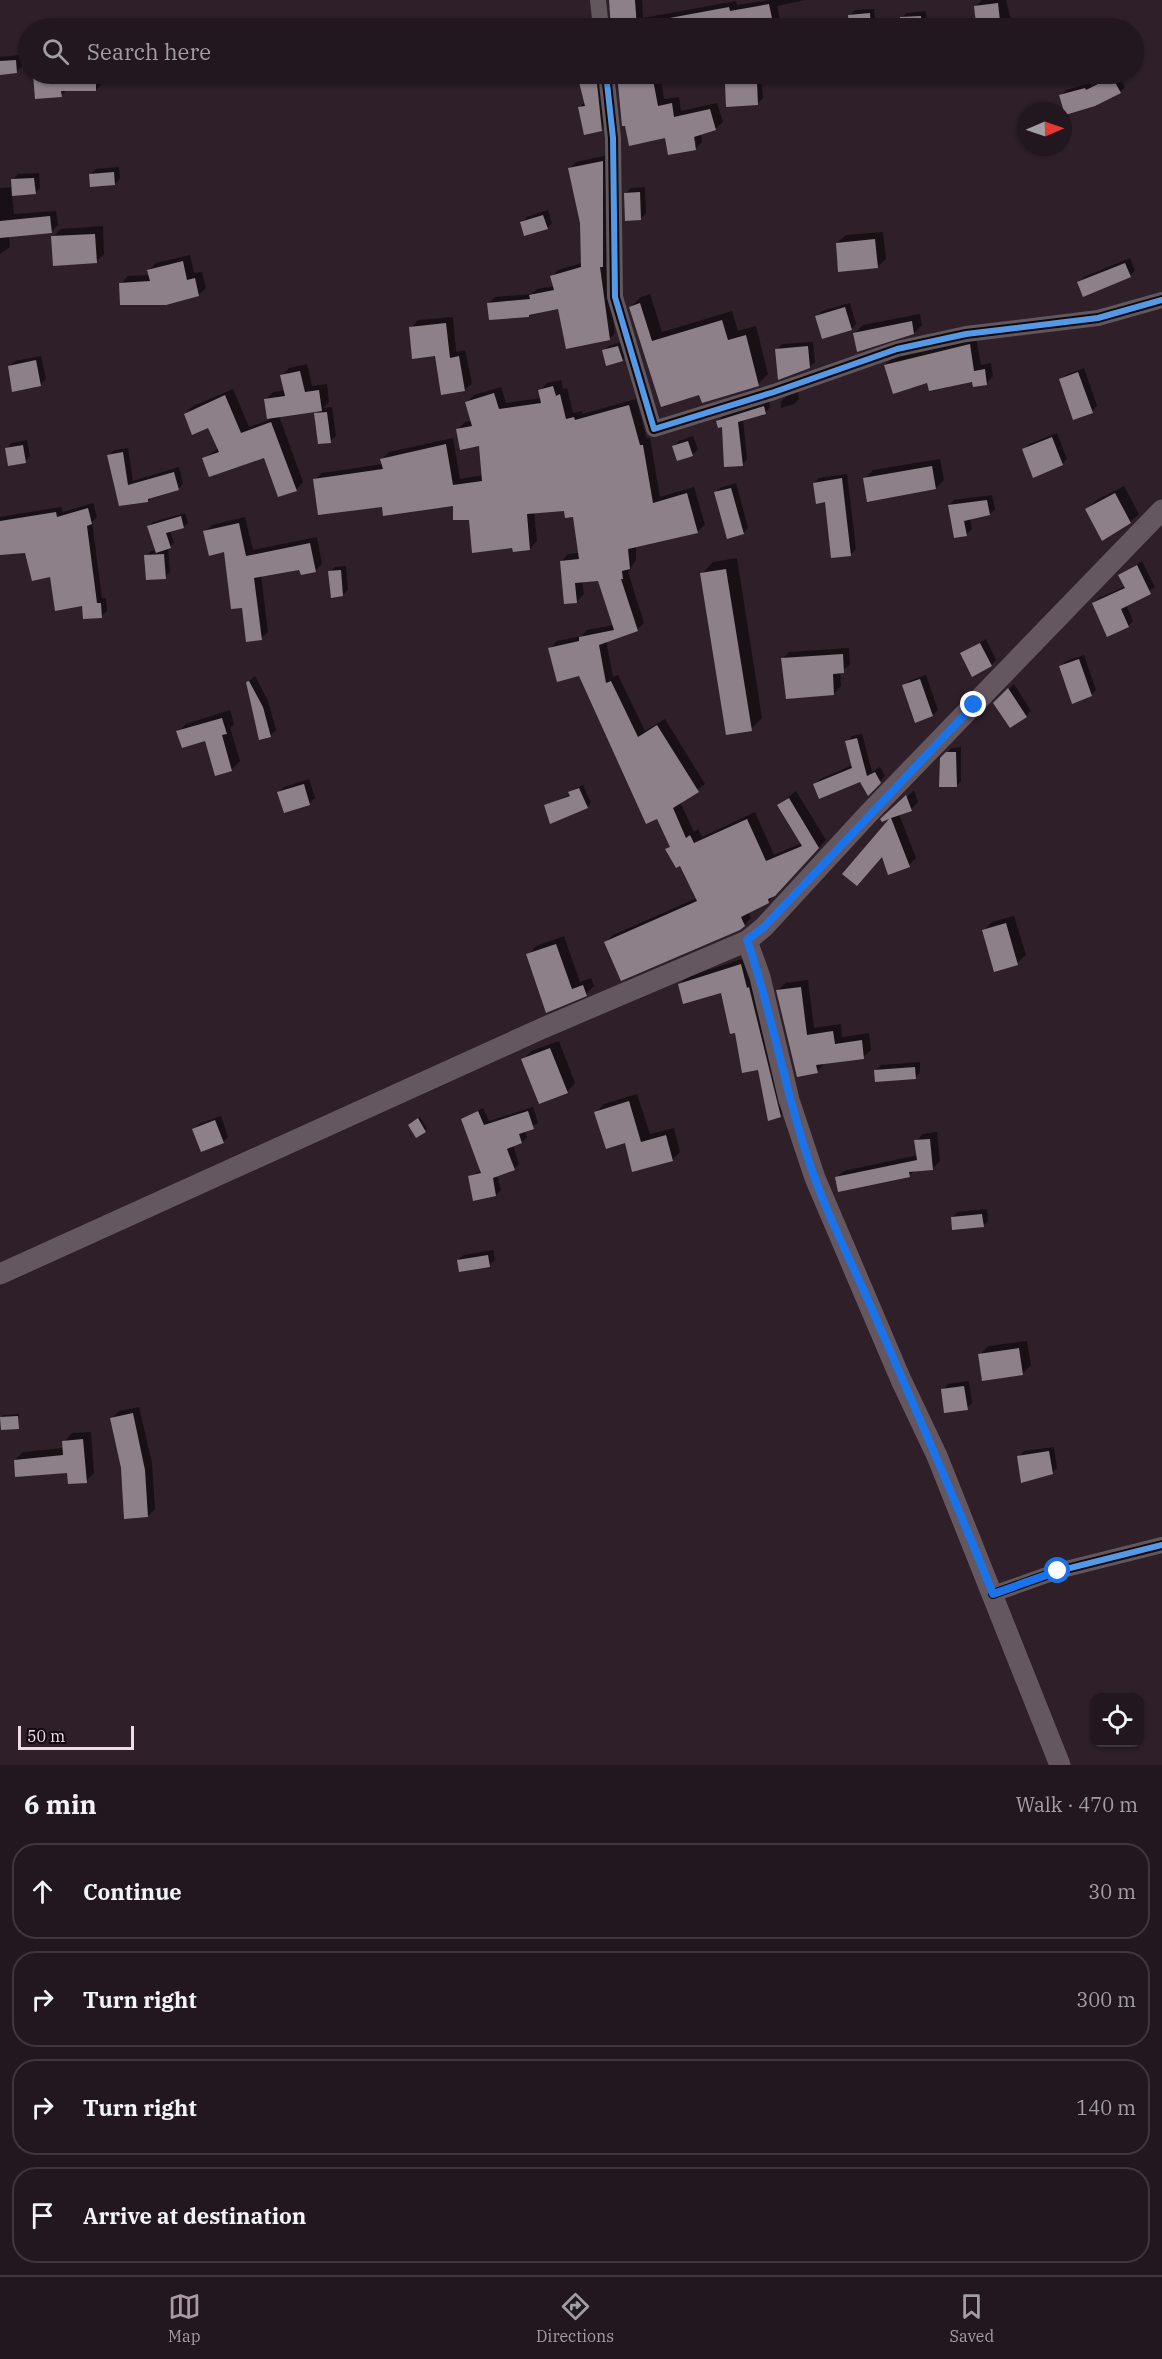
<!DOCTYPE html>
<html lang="en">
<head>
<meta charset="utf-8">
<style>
  body { margin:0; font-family:"IBM Plex Serif",serif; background:#2e242b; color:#f1f3f6 }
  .controls { position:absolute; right:18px; bottom:18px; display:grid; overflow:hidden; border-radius:12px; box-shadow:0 2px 4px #0004 }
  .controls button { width:54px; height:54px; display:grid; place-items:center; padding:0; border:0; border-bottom:2px solid #3f363c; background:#22171e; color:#f1f3f6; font:30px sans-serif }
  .compass { position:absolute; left:1018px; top:102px; width:54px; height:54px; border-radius:50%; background:#22171e; box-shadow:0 2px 4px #0004; rotate:88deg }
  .scale { position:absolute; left:18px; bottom:15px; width:116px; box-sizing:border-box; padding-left:6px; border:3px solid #efdbe5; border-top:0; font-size:16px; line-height:21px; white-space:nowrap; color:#efdbe5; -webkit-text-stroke:4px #14080f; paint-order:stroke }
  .stop { position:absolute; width:18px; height:18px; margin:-14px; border:4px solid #1a73e8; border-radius:50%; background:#fff }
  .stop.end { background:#1a73e8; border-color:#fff; box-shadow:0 2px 6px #0008 }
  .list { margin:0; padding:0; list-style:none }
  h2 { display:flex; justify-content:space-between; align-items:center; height:78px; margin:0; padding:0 24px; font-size:26px }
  h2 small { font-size:20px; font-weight:400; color:#a29fa4 }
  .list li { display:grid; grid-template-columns:39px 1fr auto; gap:18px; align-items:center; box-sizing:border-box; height:96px; margin:0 12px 12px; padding:0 12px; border:2px solid #3f363c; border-radius:24px }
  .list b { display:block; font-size:22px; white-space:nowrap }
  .list em { font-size:20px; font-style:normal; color:#a29fa4 }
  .icon { flex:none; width:33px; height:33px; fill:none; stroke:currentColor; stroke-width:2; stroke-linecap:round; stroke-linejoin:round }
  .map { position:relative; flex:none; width:1162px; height:1765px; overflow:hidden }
  .search { position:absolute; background:#22171e; box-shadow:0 2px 4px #0004; left:18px; right:18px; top:18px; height:66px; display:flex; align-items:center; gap:15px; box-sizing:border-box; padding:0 21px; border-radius:33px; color:#a29fa4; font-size:22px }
  .sheet { height:510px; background:#22171e }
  nav { display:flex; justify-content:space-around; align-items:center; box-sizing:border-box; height:84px; border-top:2px solid #3f363c; background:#22171e; font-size:16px; color:#a29fa4 }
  nav a { display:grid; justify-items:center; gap:3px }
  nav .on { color:#ab99a3 }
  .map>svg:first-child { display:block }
  .shadow { fill:#0007; fill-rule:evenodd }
  .building { fill:#8e8088 }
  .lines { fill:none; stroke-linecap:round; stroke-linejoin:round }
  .minor { stroke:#61585d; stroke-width:16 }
  .major { stroke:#65575f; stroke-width:21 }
  .cycleway-casing { stroke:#14080f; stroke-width:10 }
  .cycleway { stroke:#5399e6; stroke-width:6 }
  .route { stroke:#1a73e8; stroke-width:8 }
</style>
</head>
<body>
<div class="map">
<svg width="1162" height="1765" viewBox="0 0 1162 1765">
  <rect width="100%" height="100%" fill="#2e1f28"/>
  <g class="shadow">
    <path d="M610 0H642L643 18 736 1 737 5 770 0H805L777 6 782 28H725L723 21 684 28H612Z"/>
    <path d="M982 0H1006L1013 28H978L975 7Z"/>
    <path d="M874 9 876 28 902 27 901 18 907 13 926 11 927 26 925 28H851L850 16 855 10Z"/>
    <path d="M66 22H80V28H61Z"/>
    <path d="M21 55 22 66 16 72 0 73V57Z"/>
    <path d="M40 74H101V85L96 90H67L61 95 41 97Z"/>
    <path d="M579 74H603L608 123 601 130 579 108 585 102Z"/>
    <path d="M618 74H660L664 99 679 97 681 111 717 103 723 122 715 129 701 133 702 142 695 149 666 136 624 125ZM694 129 696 145H693Z"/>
    <path d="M747 74H779L761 77 763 98 758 103 726 85 731 80 748 78Z"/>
    <path d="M987 74H1017L991 83Z"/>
    <path d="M1116 74 1125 87 1120 92 1061 96 1066 90 1090 83 1091 86Z"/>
    <path d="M608 155 609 260 606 263 615 333 609 339 559 307 529 316 489 303 495 297 532 294 537 289 555 286 552 276 558 270 582 263 581 223 570 168 576 162Z"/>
    <path d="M119 167 120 178 115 184 91 174 96 169Z"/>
    <path d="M39 173 40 188 35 193 12 194 14 214 56 211 58 225 51 232 9 236 10 247 0 254V188L13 187 12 180 18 174Z"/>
    <path d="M645 187 646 214 640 219 626 193 631 188Z"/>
    <path d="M548 210 552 223 547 228 522 222 527 217Z"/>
    <path d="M103 226 104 254 96 262 53 237 61 229Z"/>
    <path d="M883 232 886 259 877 267 837 243 846 235Z"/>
    <path d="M190 255 194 273 202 272 206 288 198 295 121 284 128 276 150 275 149 271 156 263Z"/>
    <path d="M1130 258 1135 270 1130 276 1079 283 1084 277Z"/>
    <path d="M650 294 662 332 732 311 738 331 756 326 768 374 758 384 700 393 662 405 630 307 641 297Z"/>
    <path d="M850 303 856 324 851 329 817 316 822 311Z"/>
    <path d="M920 314 922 325 914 333H855L863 325Z"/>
    <path d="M453 317 456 352 465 350 472 383 465 390 411 328 418 320Z"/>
    <path d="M976 338 981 365 991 363 993 376 987 383 973 380 928 381 885 365 892 358Z"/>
    <path d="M624 341 627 355 622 360 603 351 609 346Z"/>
    <path d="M813 342 815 362 809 367 777 350 782 344Z"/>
    <path d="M41 356 46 379 40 385 9 366 15 361Z"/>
    <path d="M307 364 312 386 327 384 329 402 323 408 332 407 336 436 330 441 316 414 320 409 279 416 303 482 296 490 265 456 204 458 219 448 209 426 185 414 193 406 233 389 249 427 269 420 266 399 273 392 285 390 282 376 289 368Z"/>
    <path d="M1084 368 1097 406 1092 411 1060 380 1066 375Z"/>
    <path d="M561 380 563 389 567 388 573 413 582 411V414L636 399 647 439 650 438 660 497 694 487 705 525 697 532 636 546V560L628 572 644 623 637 630 606 640 613 677 618 675 645 731 665 719 705 784 680 802 694 832 698 829 702 837 755 812 774 855 802 843 779 805 796 791 826 840 768 902 748 912 751 918 744 925 606 942 613 935 697 898 680 864 667 850 671 846 658 817 580 675 550 649 557 641 582 636 587 630 614 625 599 579 582 581 584 594 576 602 561 562 568 554 580 553 574 515 566 510 534 512 537 541 530 549 470 518 454 504 383 505 314 480 322 473 383 464 382 459 389 452 453 438 460 479 483 475 481 445 458 429 465 422 472 421 467 402 474 395 501 387 506 403 541 398 540 391 547 383Z"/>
    <path d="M798 392 799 399 794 404 781 408V402L786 396Z"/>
    <path d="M769 402 770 407 765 413 743 419 747 459 742 465 723 425 718 421 723 416Z"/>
    <path d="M1057 433 1067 459 1062 464 1024 450 1029 444Z"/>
    <path d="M693 436 698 449 692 455 674 446 679 441Z"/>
    <path d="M27 440 30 456 25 461 6 449 12 443Z"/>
    <path d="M128 448 133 481 179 467 183 484 178 489 152 496 148 501 120 504 109 455 114 450Z"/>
    <path d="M940 459 944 480 936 488 865 479 873 470Z"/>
    <path d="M847 474 856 549 850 555 826 501 814 483 819 478Z"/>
    <path d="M736 483 748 528 743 533 715 493 720 488Z"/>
    <path d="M1124 486 1139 514 1130 522 1087 509 1095 501Z"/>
    <path d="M992 495 995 509 990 514 970 518 972 529 967 534 949 506 954 500Z"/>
    <path d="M93 503 97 517 92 522 102 598H106L107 611 101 616 83 604 27 551 0 553V517L61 507 63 512Z"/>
    <path d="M185 513 188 523 183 527 170 531 174 543 168 548 170 572 165 577 146 556 151 551 157 550 149 526 153 522Z"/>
    <path d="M245 517 253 550 317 537 322 564 315 571 301 568 261 575 268 632 261 638 243 606 226 550 205 532 212 525Z"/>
    <path d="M737 558 762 718 751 729 702 574 713 562Z"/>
    <path d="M1142 561 1155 587 1126 605 1133 621 1128 626 1093 603 1099 598 1126 586 1120 575Z"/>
    <path d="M346 566 348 590 343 595 330 572 335 567Z"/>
    <path d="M986 639 996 660 991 665 962 654Z"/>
    <path d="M849 648 850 665 840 672 841 686 834 694 782 659 789 652Z"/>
    <path d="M1084 655 1096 690 1091 695 1060 667 1066 661Z"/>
    <path d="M926 675 938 710 933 715 904 686 909 681Z"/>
    <path d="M255 676 268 701 276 730 270 736 248 682Z"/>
    <path d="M1014 684 1031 711 1026 716 995 703Z"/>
    <path d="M230 710 234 724 230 728 240 761 232 769 216 774 206 739 178 732 186 724Z"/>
    <path d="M862 734 872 772 880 767 885 776 868 794 861 780 814 785 820 779 853 765 847 742 852 736Z"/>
    <path d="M961 747V781L956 786 941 759 952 748Z"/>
    <path d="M309 779 315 798 309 803 279 792 284 787Z"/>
    <path d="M583 785 591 803 587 807 545 806 571 794 574 789Z"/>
    <path d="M914 790 918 802 911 809 899 814 916 858 909 865 882 855 844 874 894 815 882 820Z"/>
    <path d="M1014 916 1026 955 1017 963 984 930 992 922Z"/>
    <path d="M564 936 580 982 591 978 594 986 586 994 547 1011 528 955 536 946Z"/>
    <path d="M748 957 788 1108 780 1116 769 1119 759 1069 736 1031 722 992 679 985 687 977Z"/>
    <path d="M808 980 814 1028 841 1024 842 1037 869 1033 871 1050 863 1057 826 1062 817 1071 778 990 786 983Z"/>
    <path d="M559 1041 575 1083 567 1092 523 1060 531 1051Z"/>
    <path d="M920 1062V1072L915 1078 876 1070 881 1065Z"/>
    <path d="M637 1094 650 1134 674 1128 680 1152 672 1160 626 1141 596 1113 604 1104Z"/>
    <path d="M533 1107 538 1123 524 1130 527 1137 522 1142 513 1145 519 1164 514 1169 497 1175 501 1190 496 1195 470 1176 482 1170 462 1120 483 1108 489 1121Z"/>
    <path d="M221 1116 228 1137 223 1142 194 1129 199 1124Z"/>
    <path d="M420 1117 427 1129 425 1131 412 1123Z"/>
    <path d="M937 1132 940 1161 933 1168 915 1170 909 1176 836 1178 844 1171 918 1155 916 1141 923 1134Z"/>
    <path d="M987 1209 988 1221 983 1226 952 1217 958 1212Z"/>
    <path d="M493 1250 495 1260 489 1265 458 1260 464 1255Z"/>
    <path d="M1027 1341 1031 1365 1023 1373 980 1355 988 1346Z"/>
    <path d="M969 1381 972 1403 967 1408 943 1390 948 1384Z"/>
    <path d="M139 1407 152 1463 155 1509 148 1516 122 1467 112 1418 119 1411Z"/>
    <path d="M19 1414 18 1428 1 1418 3 1415Z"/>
    <path d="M91 1432 94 1473 86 1481 68 1471 15 1460 23 1452 64 1448V1442L72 1433Z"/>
    <path d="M1054 1447 1057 1468 1052 1473 1019 1457 1024 1451Z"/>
  </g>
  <g class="building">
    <path d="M609 0H635L637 28H611Z"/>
    <path d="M998 3 1000 21 976 24 974 6Z"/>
    <path d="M769 4 774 28H712L711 25 692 28H649L648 22 729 7 730 11Z"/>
    <path d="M870 13 871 28H849L848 15Z"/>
    <path d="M921 16 922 28H900V17Z"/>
    <path d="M16 60 17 73 0 75V61Z"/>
    <path d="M33 74H96V91H61L62 97 35 99Z"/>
    <path d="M577 74H596L602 131 584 135 578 107 585 106Z"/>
    <path d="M617 74H652L658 106 672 103 674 117 710 109 716 130 694 137 696 150 668 155 665 138 629 146 625 126H622Z"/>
    <path d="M1112 77 1121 93 1095 106 1065 115 1059 95 1085 88 1086 90Z"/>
    <path d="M757 82 758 105 726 107 725 84Z"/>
    <path d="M603 161V267H600L610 340 566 349 558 309 529 315V317L489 320 487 303 530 299 529 295 554 290 550 276 581 267 580 223 568 168Z"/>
    <path d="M114 172 115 185 90 187 89 174Z"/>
    <path d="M34 178 36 194 12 196 11 179Z"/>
    <path d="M640 192 641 220 625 221 624 193Z"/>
    <path d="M543 215 548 229 524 236 520 222Z"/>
    <path d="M50 216 52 233 0 238V221Z"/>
    <path d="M95 234 97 263 53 266 51 236Z"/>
    <path d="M875 239 878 268 838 272 836 243Z"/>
    <path d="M183 261 187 280 195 278 199 296 166 305H120L119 283 150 281 147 270Z"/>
    <path d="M1125 263 1131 277 1083 297 1077 282Z"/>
    <path d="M640 303 652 341 722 320 728 340 746 335 759 386 702 403 699 395 661 407 629 307Z"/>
    <path d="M845 307 852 330 822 339 815 316Z"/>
    <path d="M912 321 914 334 857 352 853 333Z"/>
    <path d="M446 323 450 358 459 356 465 391 441 395 435 356 412 359 409 327Z"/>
    <path d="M970 344 974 371 985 369 987 385 973 387 972 382 929 391 927 383 893 394 884 365Z"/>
    <path d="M618 346 623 361 606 366 602 350Z"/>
    <path d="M808 346 810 368 778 380 775 349Z"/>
    <path d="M36 360 41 386 12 392 8 366Z"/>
    <path d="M300 371 305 392 319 390 322 411 267 419 264 399 285 396 280 375Z"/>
    <path d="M1078 372 1093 413 1073 420 1059 379Z"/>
    <path d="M553 386 556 396 560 394 566 419 574 417 575 420 629 405 640 445H643L653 503 687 493 698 533 628 549 630 569 622 571 623 579H621L638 631 599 645 606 683 611 681 638 737 657 725 699 792 673 808 686 838 690 835 694 843 747 819 766 861 802 846 777 805 789 798 819 848 775 896 768 899 769 903 741 917 745 926 740 930 621 981 604 942 697 901 680 866 676 868 665 849 670 847 657 819 646 824 579 676 557 682 548 648 579 641V637L614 630 598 581 575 583 577 603 564 604 560 561 579 559 573 517 565 518 564 511 527 514 530 550 513 552 512 548 472 553 469 520H453V506L383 516 382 507 318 515 313 479 383 469 380 459 446 444 453 485 482 481 479 446 460 450 456 429 472 426 465 402 494 393 499 409 541 403 538 390Z"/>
    <path d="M225 395 241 433 271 422 297 491 278 497 264 458 209 477 202 458 219 452 208 428 192 435 184 414Z"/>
    <path d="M764 406 766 414 738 422 743 466 724 467 722 427 718 428 716 421Z"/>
    <path d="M327 412 331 443 318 444 314 413Z"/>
    <path d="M1052 437 1063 465 1033 478 1022 449Z"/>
    <path d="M688 441 693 456 677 461 672 446Z"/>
    <path d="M23 445 26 463 8 466 5 448Z"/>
    <path d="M123 452 128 485 174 472 179 490 148 499V502L119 506 107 455Z"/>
    <path d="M932 466 936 489 867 502 863 478Z"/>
    <path d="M842 478 851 556 831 558 825 502 816 504 813 483Z"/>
    <path d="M731 488 744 534 727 539 714 492Z"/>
    <path d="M1115 493 1131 523 1102 541 1085 509Z"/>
    <path d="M987 500 990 515 964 521 967 536 954 538 948 505Z"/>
    <path d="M88 508 92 524 87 526 97 603H101L102 618 83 619 82 606 55 611 50 577 32 581 25 553 0 555V521L56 512 57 517Z"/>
    <path d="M181 516 184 528 166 533 171 548 156 553 147 526Z"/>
    <path d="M239 523 246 556 310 543 316 572 301 575 299 570 254 578 262 640 246 642 242 608 231 609 224 552 209 556 203 531Z"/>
    <path d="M164 554 166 579 146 580 144 555Z"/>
    <path d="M1137 565 1151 594 1121 609 1129 627 1107 637 1092 603 1125 588 1118 575Z"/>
    <path d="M726 569 752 731 726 735 700 573Z"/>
    <path d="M341 570 343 596 331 598 328 571Z"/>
    <path d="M980 643 992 666 972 677 960 653Z"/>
    <path d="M843 654 844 673 833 674 834 695 786 699 781 658Z"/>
    <path d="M1079 659 1092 696 1072 704 1059 666Z"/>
    <path d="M920 679 933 716 915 723 902 685Z"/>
    <path d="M249 681 263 707 271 737 259 740 246 682Z"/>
    <path d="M1008 688 1027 717 1010 728 993 703Z"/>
    <path d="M222 718 227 734 222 735 232 771 215 776 205 741 182 748 176 731Z"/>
    <path d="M857 738 867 776 875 772 881 783 868 796 860 782 819 799 813 784 852 768 845 741Z"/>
    <path d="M946 752H956L957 787H939L940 758Z"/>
    <path d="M304 784 310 805 284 813 277 792Z"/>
    <path d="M579 788 588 808 550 824 544 805 570 796 568 792Z"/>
    <path d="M906 795 912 811 891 818 910 867 888 875 882 857 857 886 842 874 889 819 882 822 880 819Z"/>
    <path d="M1006 923 1018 965 994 972 982 930Z"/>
    <path d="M556 944 572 989 583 985 587 996 546 1013 526 954Z"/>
    <path d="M741 964 747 988 749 987 781 1117 768 1121 758 1070 742 1073 735 1033 730 1034 721 993 683 1004 678 984Z"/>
    <path d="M801 987 807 1035 833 1031 835 1044 862 1040 864 1059 816 1065 818 1073 797 1077 776 990Z"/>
    <path d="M550 1048 568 1093 539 1104 521 1059Z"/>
    <path d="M915 1067 916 1079 875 1082 874 1070Z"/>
    <path d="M629 1101 641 1142 666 1135 673 1161 632 1172 625 1143 606 1149 594 1112Z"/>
    <path d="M478 1111 484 1125 528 1111 534 1129 519 1134 522 1143 507 1149 515 1170 493 1178 496 1196 473 1201 468 1176 481 1173 461 1119Z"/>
    <path d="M418 1118 426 1132 416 1138 408 1125Z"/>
    <path d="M215 1120 224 1143 201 1152 192 1129Z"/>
    <path d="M930 1139 933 1170 909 1172 910 1177 838 1192 835 1177 917 1160 914 1140Z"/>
    <path d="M982 1214 984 1227 952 1230 951 1217Z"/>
    <path d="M488 1255 490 1267 459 1272 457 1260Z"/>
    <path d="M1019 1348 1023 1375 982 1381 978 1354Z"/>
    <path d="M964 1386 968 1410 944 1413 941 1389Z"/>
    <path d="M133 1413 145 1470 148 1517 124 1519 121 1468 110 1418Z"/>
    <path d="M18 1416 19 1429 1 1430 0 1417Z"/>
    <path d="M83 1439 87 1483 68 1484 67 1473 15 1477 14 1460 63 1455 62 1441Z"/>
    <path d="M1049 1451 1053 1474 1021 1483 1017 1456Z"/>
  </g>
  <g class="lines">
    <g class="minor">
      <path d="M598 0 601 28"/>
      <path d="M606 74 613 138 615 297 654 429 774 392 897 349 966 334 1098 318 1162 300"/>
      <path d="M993 1594 1058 1571 1162 1545"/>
    </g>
    <g class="major">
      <path d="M747 941 760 977 789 1100 815 1178 901 1380 937 1456 1060 1765"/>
      <path d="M0 1274 543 1028 747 941 764 927 868 814 1162 510"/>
    </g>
    <g class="cycleway-casing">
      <g id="cycleway">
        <path d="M606 74 613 138 615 297 654 429 774 392 897 349 966 334 1098 318 1162 300"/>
        <path d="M993 1594 1058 1571 1162 1545"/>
      </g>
    </g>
    <use href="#cycleway" class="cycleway"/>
  </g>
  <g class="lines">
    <path class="route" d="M974 705 764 927 747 940C774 1018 786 1099 814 1176 830 1222 853 1265 872 1309 913 1404 955 1498 993 1594L1058 1571"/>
  </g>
</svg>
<div class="controls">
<button><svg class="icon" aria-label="locate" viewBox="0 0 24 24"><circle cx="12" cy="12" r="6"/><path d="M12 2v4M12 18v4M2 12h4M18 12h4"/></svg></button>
</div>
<svg class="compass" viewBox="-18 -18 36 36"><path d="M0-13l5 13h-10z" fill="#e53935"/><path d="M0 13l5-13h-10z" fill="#a29fa4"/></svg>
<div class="scale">50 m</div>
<div class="stop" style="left:1058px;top:1571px"></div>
<div class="stop end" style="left:974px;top:705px"></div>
<div class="search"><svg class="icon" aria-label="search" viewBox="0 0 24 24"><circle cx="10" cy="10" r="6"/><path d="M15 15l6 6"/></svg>Search here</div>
</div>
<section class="sheet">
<h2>6 min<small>Walk · 470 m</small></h2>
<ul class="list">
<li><svg class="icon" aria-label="ahead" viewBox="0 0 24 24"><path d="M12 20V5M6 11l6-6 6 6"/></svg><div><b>Continue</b></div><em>30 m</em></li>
<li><svg class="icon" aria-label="right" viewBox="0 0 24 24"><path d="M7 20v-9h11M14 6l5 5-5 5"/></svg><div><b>Turn right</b></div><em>300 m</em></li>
<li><svg class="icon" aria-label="right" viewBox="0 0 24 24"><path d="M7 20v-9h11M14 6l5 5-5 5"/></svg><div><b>Turn right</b></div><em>140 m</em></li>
<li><svg class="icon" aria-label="arrive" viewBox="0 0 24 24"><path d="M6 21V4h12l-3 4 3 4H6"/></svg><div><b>Arrive at destination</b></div></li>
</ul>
</section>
<nav>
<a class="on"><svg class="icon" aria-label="map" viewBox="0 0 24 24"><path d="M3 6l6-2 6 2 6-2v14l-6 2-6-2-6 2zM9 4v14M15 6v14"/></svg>Map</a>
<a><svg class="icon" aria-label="directions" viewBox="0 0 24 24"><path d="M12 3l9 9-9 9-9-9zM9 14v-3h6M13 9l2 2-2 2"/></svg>Directions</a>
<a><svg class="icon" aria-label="saved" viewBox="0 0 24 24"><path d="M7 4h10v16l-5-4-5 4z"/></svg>Saved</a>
</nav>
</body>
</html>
